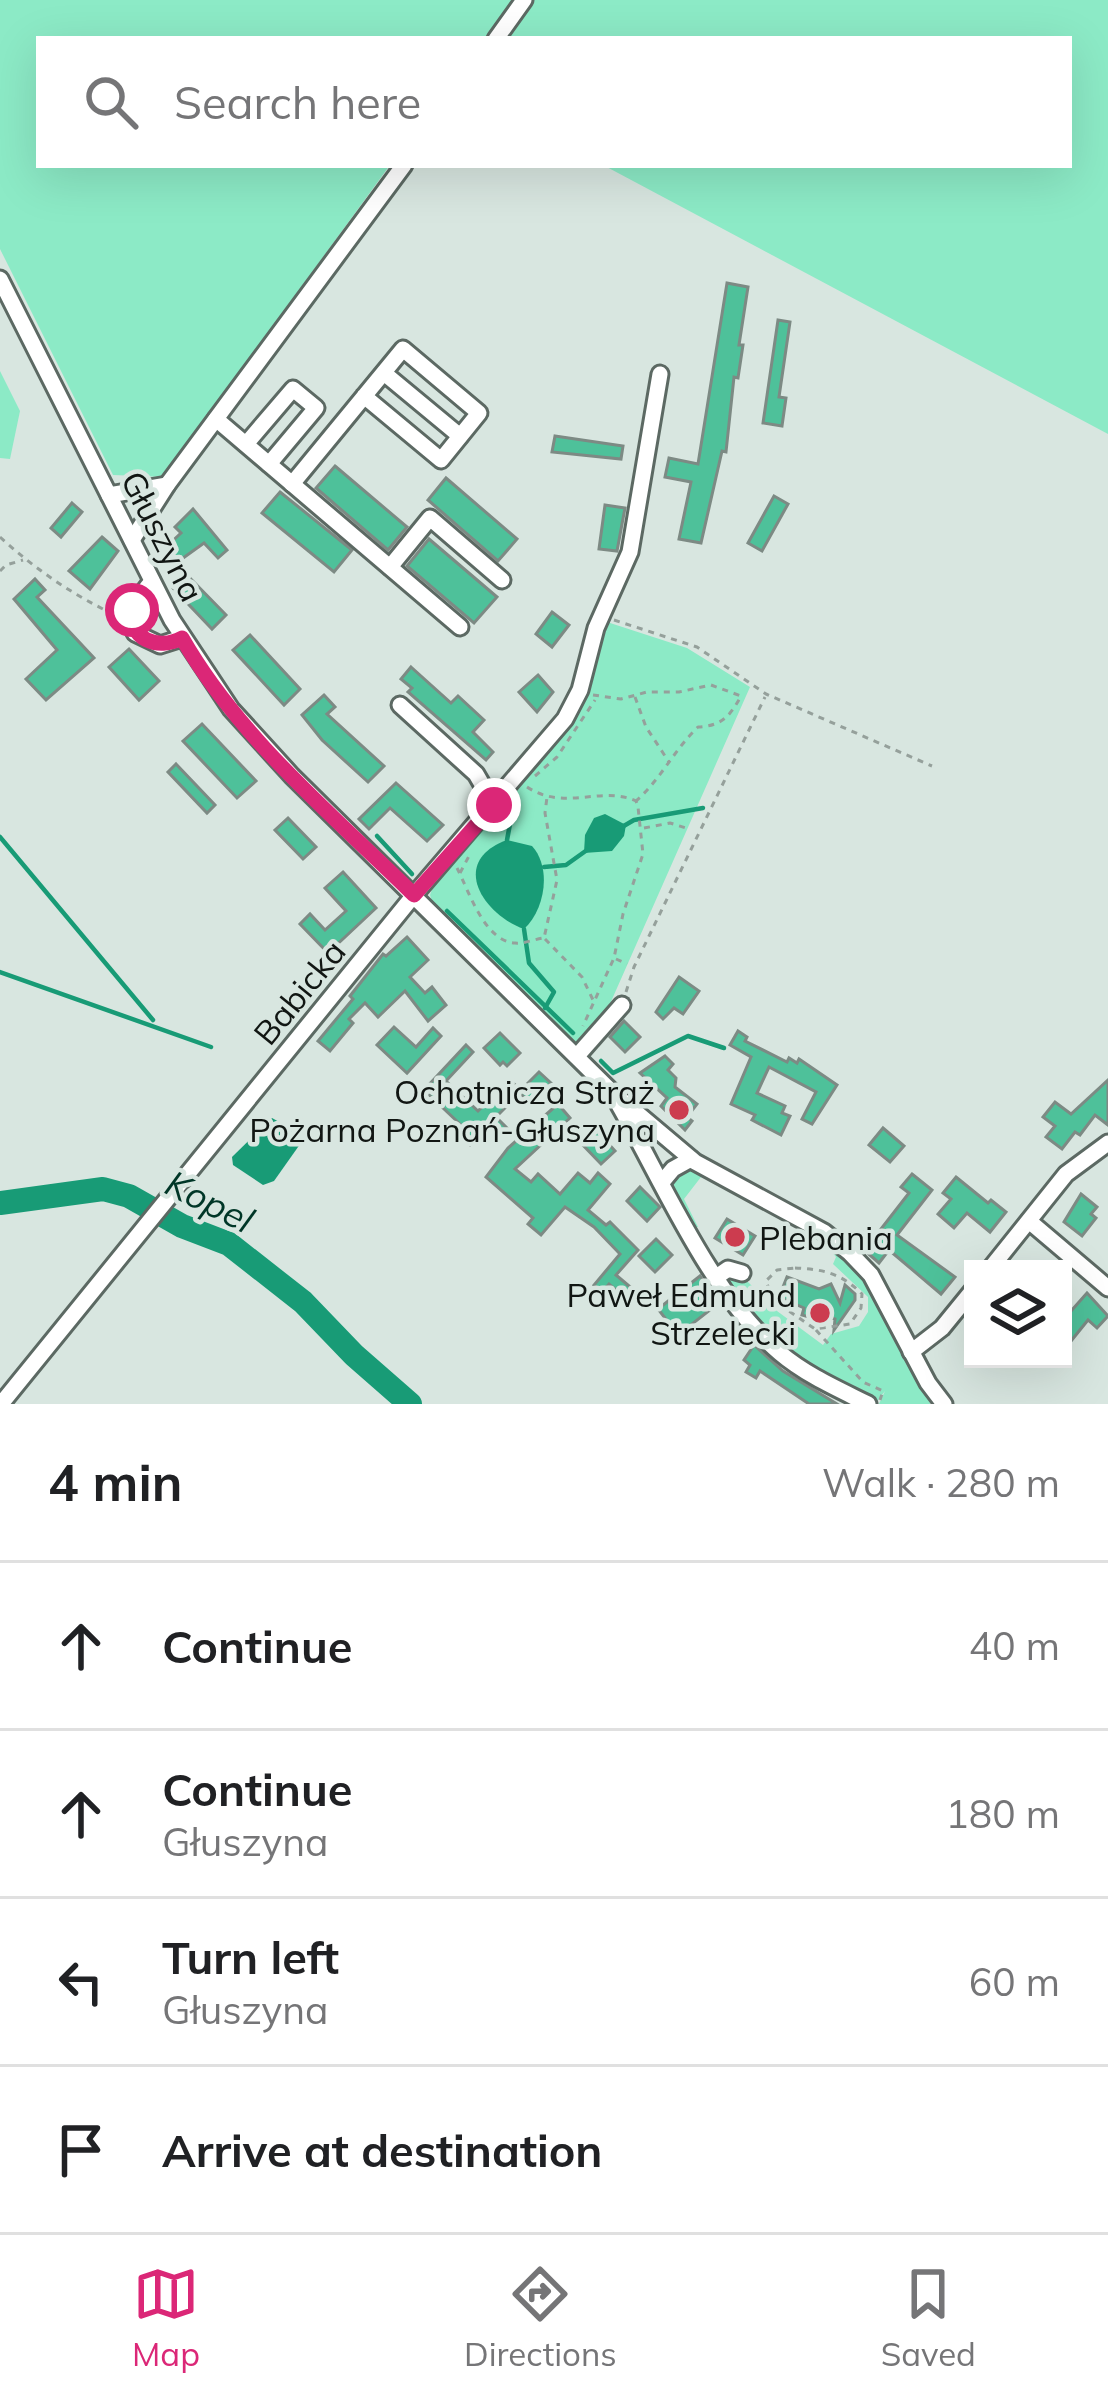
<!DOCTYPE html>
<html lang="en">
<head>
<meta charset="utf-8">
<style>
  body { margin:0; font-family:Mulish,sans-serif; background:#f6f6f6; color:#202124 }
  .controls { position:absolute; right:36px; bottom:36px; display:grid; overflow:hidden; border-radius:0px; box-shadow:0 12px 48px #0002 }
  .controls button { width:108px; height:108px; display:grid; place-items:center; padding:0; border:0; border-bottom:3px solid #e0e0e0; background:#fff; color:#202124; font:60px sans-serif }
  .stop { position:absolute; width:36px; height:36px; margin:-27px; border:9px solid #db2777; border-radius:50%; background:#fff }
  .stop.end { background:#db2777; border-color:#fff; box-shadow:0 3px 12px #0008 }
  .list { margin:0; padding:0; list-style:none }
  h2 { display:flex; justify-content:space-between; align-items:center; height:156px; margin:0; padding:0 48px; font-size:51px }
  h2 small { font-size:39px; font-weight:400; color:#757577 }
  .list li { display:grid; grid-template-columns:78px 1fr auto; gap:36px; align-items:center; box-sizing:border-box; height:168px; padding:0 48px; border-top:3px solid #e0e0e0 }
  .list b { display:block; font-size:45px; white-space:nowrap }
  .list p { margin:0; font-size:39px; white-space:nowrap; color:#757577 }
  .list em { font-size:39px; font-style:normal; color:#757577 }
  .icon { flex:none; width:66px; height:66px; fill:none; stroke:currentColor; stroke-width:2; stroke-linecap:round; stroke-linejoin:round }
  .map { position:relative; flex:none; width:1108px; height:1404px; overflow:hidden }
  .search { position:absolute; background:#fff; box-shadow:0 12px 48px #0002; left:36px; right:36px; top:36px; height:132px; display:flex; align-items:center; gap:30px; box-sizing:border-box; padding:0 42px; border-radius:0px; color:#757577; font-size:45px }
  .sheet { height:828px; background:#fff }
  nav { display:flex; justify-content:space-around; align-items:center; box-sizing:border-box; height:168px; border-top:3px solid #e0e0e0; background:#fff; font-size:33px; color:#757577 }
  nav a { display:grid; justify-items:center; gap:6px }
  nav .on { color:#db2777 }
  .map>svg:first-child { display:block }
  .green { fill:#8ceac6 }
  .water { fill:#189b76 }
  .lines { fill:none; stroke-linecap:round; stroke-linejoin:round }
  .stream { stroke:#189b76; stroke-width:4.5 }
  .river { stroke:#189b76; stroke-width:24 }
  .building { fill:#4ec19a; stroke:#7d8a84; stroke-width:3 }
  .minor-casing { stroke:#5c6963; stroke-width:21 }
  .path { stroke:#95a09b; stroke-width:3; stroke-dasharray:6 6; stroke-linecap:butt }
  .minor { stroke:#fff; stroke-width:15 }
  .route { stroke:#db2777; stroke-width:15 }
  .poi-dot { fill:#cc3c4f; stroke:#d8e6e0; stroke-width:4.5 }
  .labels { text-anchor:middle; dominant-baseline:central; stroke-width:9; stroke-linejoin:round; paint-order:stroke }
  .street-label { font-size:33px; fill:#111613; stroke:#d8e6e0 }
  .poi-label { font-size:33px; fill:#111613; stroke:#d8e6e0; text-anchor:end }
  .water-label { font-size:36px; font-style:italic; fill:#003627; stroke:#d8e6e0 }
</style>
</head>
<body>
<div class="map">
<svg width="1108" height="1404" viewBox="0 0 1108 1404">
  <rect width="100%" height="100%" fill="#d8e6e0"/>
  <g class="green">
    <path d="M0 0H1108V434L603 165H1069V39H39V165H390L163 477 113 475 0 249Z"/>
    <path d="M0 371 20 411 10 459 0 458Z"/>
    <path d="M607 622 687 648 750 687 602 1022 580 1050 433 905 430 895 435 881C503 801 570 721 607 622Z"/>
    <path d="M685 1167 697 1172 699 1169C754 1197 827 1227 865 1278 882 1300 893 1329 907 1353L904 1356 929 1394 930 1404H879L885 1391 876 1403 810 1368 771 1341 728 1285 730 1276 746 1280 777 1311 823 1345 831 1334 859 1326 868 1312V1297L833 1264 836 1257 827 1246 750 1198 701 1177 684 1199 698 1227H692L671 1188 674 1178Z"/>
  </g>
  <g class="water">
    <path d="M605 814 626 825 624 836 612 851 584 853 585 835 594 818Z"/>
    <path d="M507 840 532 846C552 868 545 910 524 929 482 914 449 861 507 840Z"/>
    <path d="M272 1118 301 1134 303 1140 274 1181 263 1185 233 1165 232 1157Z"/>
  </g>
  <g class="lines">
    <g class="stream">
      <path d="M622 827 634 820 703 808"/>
      <path d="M377 836 412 874"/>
      <path d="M0 837 153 1020"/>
      <path d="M507 840 513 808"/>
      <path d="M544 867 566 865 587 850"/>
      <path d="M447 911 573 1033"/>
      <path d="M524 929 529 963 554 992 545 1008"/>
      <path d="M0 972 211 1047"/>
      <path d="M601 1061 613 1073 688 1036 724 1048"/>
    </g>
    <path class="river" d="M0 1203 103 1189 129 1196 182 1226 229 1244 303 1302 354 1355 410 1404"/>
  </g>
  <g class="building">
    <path d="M727 283 748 287 739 345H743L738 378 734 377 726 452 722 451 701 543 679 539 691 482 665 477 669 458 698 464Z"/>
    <path d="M778 320 790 322 779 397 786 398 782 426 763 423Z"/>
    <path d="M555 436 623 446 621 459 552 452Z"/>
    <path d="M335 466 407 527 388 550 316 488Z"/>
    <path d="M446 478 517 539 498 561 428 500Z"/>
    <path d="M280 492 352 550 334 572 262 513Z"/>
    <path d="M774 496 788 504 762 551 748 543Z"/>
    <path d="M72 503 82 512 61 537 51 528Z"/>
    <path d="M605 505 625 508 617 551 599 549Z"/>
    <path d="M193 509 227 550 218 558 204 543 179 561 166 547 181 533 175 527Z"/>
    <path d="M102 537 118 551 90 589 69 571Z"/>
    <path d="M429 539 497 597 474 623 407 566Z"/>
    <path d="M187 575 226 615 212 629 173 588Z"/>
    <path d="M35 579 45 590 37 597 94 658 46 700 26 679 57 650 14 599Z"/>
    <path d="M552 612 569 625 552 647 536 634Z"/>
    <path d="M250 635 300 689 284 705 233 650Z"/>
    <path d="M129 649 159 681 139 700 109 667Z"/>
    <path d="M411 667 451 703 458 696 484 720 473 732 493 752 486 760 408 692 412 688 401 679Z"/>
    <path d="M538 675 553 692 537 712 519 692Z"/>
    <path d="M324 695 335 707 327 714 384 766 368 782 322 740 302 715Z"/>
    <path d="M202 724 256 781 237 798 183 741Z"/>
    <path d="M176 764 215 805 207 813 168 772Z"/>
    <path d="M396 783 443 825 427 841 390 808 369 829 359 819Z"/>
    <path d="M288 818 316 847 303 859 275 830Z"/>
    <path d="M343 872 376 908 328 953 300 924 310 914 325 930 346 911 325 888Z"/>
    <path d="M407 937 428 960 410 977 425 993 432 987 446 1005 428 1021 405 991 378 1017 365 1003 349 1019 353 1023 330 1051 318 1041 353 999 350 996 383 954 386 956Z"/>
    <path d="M679 977 699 991 683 1014 674 1008 663 1019 656 1012Z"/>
    <path d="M624 1021 640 1037 625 1052 610 1037Z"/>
    <path d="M394 1027 416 1047 433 1028 441 1036 407 1073 377 1045Z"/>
    <path d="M738 1031 747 1037 745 1041 787 1062 789 1058 797 1063 799 1059 837 1085 812 1124 802 1119 816 1092 769 1067 757 1093 785 1106 782 1113 790 1116 781 1135 752 1120 755 1115 731 1104 751 1057 730 1045Z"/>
    <path d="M500 1033 520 1053 507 1066 503 1062 500 1065 484 1048Z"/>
    <path d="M466 1045 473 1052 446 1081 478 1111 499 1090 503 1094 513 1083 521 1090 539 1072 551 1083 531 1104 520 1093 496 1117 507 1128 497 1138 486 1128 470 1145 457 1133 463 1127 424 1090Z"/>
    <path d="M665 1056 673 1064 668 1070 676 1078 675 1087 697 1104 687 1117 692 1121 685 1130 661 1106 667 1098 640 1073Z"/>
    <path d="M1108 1080V1125L1095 1115 1080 1135 1075 1132 1062 1149 1046 1137 1055 1126 1043 1117 1055 1102 1071 1114Z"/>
    <path d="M558 1104 570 1118 515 1169 531 1182 538 1174 560 1194 578 1173 590 1183 598 1173 610 1184 588 1210 606 1225 610 1222 638 1250 616 1275 635 1291 628 1300 609 1284 602 1292 594 1285 620 1254 594 1227 565 1207 541 1235 528 1224 533 1218 486 1177 508 1148Z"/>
    <path d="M594 1128 615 1151 601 1164 579 1141Z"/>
    <path d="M883 1128 904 1146 890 1162 869 1145Z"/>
    <path d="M912 1174 932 1190 897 1235 955 1277 941 1294 889 1250 879 1263 855 1242 867 1228 875 1235 881 1229 909 1193 901 1187Z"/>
    <path d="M956 1177 988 1203 991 1200 1006 1212 990 1232 967 1213 954 1228 938 1214 951 1199 943 1193Z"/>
    <path d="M640 1187 660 1207 647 1221 627 1201Z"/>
    <path d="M1081 1194 1097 1207 1091 1214 1096 1218 1082 1236 1064 1222Z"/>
    <path d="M727 1219 755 1236 743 1255 715 1238Z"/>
    <path d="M656 1239 672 1255 655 1272 639 1256Z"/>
    <path d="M700 1276 719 1303 678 1335 658 1309Z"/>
    <path d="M787 1277 819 1289 831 1284 840 1303 845 1285 855 1294V1300L834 1330 835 1319 814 1311 812 1318 802 1315 804 1308 779 1297Z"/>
    <path d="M1087 1293 1108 1316 1097 1328 1088 1320 1063 1351V1320Z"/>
    <path d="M754 1345 783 1371 837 1404H809L760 1371 756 1378 746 1372 750 1365 744 1360Z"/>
  </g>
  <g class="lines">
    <g class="minor-casing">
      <g id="minor">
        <path d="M496 39 524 0"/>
        <path d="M0 279 172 620 231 709 292 776 612 1092 695 1162 824 1232 850 1253 871 1275 928 1383 944 1404"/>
        <path d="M384 373 460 436"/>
        <path d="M216 419 460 627"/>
        <path d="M246 444 293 389 316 408 269 464"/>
        <path d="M292 484 403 349 479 413 441 460 364 396"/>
        <path d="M109 495 167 485"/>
        <path d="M132 540 167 485 404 165"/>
        <path d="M390 567 430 518 502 580"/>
        <path d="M152 581C138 599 126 610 135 633L160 645 182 638"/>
        <path d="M400 705 476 774 494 805"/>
        <path d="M577 1056 622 1005"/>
        <path d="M619 1105C664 1184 710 1294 780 1353 806 1375 838 1389 868 1404"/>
        <path d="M663 1181 673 1169 691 1159"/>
        <path d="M1029 1221 1108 1288"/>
        <path d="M990 1269 1066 1174 1108 1143"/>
        <path d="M718 1276 728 1269 742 1273"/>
        <path d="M911 1352 942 1328 973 1290"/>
        <path d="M1 1404 414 895 565 719 580 690 596 628 630 552 660 374"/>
      </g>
    </g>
    <g class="path">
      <path d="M0 537C36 570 73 595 117 616"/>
      <path d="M0 571 6 565 23 560"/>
      <path d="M614 620 697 647 766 694 932 766"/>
      <path d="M593 695 621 699 647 692H679L711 685 741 696C730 716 722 726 698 727 674 750 661 779 636 801"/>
      <path d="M635 697 646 727 669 762"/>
      <path d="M535 776 557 757 595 700"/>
      <path d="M527 787C565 812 601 785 636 801L638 807 643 854 623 914 614 958 583 1026"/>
      <path d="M644 828 670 823 686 828"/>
      <path d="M457 868C469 891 484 941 515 943 524 944 535 939 544 938L557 880 545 813 547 797"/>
      <path d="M460 873 469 856"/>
      <path d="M545 939 582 977 594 1002"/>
      <path d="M616 959 627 964"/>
      <path d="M626 992 634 967 765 697"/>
      <path d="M795 1268C824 1269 842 1274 862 1294L861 1308 850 1324 815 1329 773 1300 766 1281 777 1270Z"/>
      <path d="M816 1330 863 1382 883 1391 880 1400"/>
    </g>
    <use href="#minor" class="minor"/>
  </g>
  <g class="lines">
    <path class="route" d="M132 610C128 639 158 651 182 638 239 738 333 815 414 895L494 805"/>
  </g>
  <g class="poi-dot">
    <circle cx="679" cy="1110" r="12"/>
    <circle cx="735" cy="1237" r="12"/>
    <circle cx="820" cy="1313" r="12"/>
  </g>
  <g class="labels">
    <g class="street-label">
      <text transform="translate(163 536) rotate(63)">Głuszyna</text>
      <text transform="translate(299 992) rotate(-51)">Babicka</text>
    </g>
    <g class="poi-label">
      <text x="655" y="1091">Ochotnicza Straż<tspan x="655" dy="38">Pożarna Poznań-Głuszyna</tspan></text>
      <text x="759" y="1237" text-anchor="start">Plebania</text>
      <text x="796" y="1294">Paweł Edmund<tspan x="796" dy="38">Strzelecki</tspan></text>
    </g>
    <g class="water-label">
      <text transform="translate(210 1201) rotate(27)">Kopel</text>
    </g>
  </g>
</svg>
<div class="controls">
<button><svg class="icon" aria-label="layers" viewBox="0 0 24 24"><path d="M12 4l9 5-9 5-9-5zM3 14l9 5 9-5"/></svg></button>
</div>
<div class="stop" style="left:132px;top:610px"></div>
<div class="stop end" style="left:494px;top:805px"></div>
<div class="search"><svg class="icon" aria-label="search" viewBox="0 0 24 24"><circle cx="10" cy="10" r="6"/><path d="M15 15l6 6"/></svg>Search here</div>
</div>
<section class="sheet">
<h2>4 min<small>Walk · 280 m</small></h2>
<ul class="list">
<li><svg class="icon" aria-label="ahead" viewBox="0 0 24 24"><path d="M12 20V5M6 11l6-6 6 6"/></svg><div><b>Continue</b></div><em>40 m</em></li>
<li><svg class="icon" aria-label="ahead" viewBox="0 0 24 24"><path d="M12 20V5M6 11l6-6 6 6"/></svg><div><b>Continue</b><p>Głuszyna</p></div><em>180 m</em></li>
<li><svg class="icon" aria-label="left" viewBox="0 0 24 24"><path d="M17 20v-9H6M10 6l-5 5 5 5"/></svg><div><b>Turn left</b><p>Głuszyna</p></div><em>60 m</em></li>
<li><svg class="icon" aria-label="arrive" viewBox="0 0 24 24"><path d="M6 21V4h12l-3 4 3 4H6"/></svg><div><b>Arrive at destination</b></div></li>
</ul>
</section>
<nav>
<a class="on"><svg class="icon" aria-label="map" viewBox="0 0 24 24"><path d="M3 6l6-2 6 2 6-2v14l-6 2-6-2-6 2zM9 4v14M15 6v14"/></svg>Map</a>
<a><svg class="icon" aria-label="directions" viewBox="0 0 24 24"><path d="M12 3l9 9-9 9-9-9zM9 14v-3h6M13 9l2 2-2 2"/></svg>Directions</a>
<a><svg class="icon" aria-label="saved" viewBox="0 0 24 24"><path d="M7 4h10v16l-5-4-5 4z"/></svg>Saved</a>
</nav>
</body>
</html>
